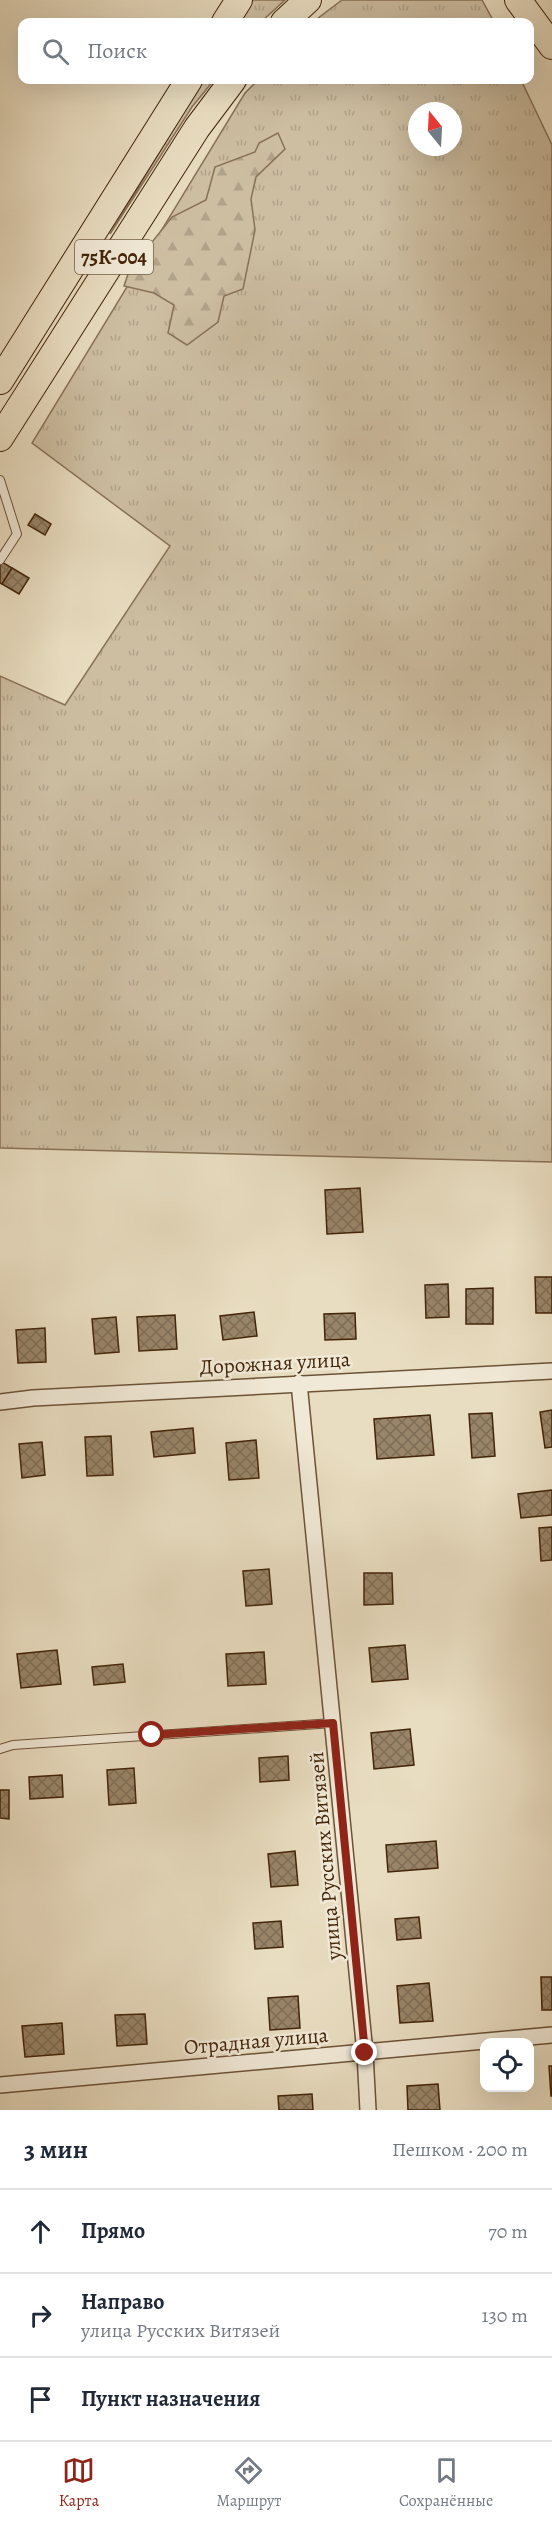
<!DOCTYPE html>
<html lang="ru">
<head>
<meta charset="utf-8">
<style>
  body { margin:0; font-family:Alegreya,serif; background:#f6f6f7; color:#1f2937 }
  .controls { position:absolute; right:18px; bottom:18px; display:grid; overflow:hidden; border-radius:12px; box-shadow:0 6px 24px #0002 }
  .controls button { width:54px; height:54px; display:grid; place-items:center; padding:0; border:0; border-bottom:2px solid #e0e1e3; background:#fff; color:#1f2937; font:30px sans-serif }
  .compass { position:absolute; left:408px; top:102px; width:54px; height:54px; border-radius:50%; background:#fff; box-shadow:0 6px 24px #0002; rotate:342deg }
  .stop { position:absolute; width:18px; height:18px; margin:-14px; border:4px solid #8f2418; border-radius:50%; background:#fff }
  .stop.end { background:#8f2418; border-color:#fff; box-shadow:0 2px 6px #0008 }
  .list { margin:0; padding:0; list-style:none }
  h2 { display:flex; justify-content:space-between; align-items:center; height:78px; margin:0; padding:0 24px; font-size:26px }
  h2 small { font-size:20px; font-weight:400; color:#747a83 }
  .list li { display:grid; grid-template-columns:39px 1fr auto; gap:18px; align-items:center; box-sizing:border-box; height:84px; padding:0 24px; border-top:2px solid #e0e1e3 }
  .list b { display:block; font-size:22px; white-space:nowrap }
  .list p { margin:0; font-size:20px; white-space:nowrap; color:#747a83 }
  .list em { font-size:20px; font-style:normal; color:#747a83 }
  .icon { flex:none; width:33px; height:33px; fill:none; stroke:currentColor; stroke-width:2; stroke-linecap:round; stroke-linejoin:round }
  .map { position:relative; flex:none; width:552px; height:2110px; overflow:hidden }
  .search { position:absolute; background:#fff; box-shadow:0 6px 24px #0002; left:18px; right:18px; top:18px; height:66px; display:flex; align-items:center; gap:15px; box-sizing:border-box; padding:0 21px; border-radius:12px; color:#747a83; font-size:22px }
  .sheet { height:330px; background:#fff }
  nav { display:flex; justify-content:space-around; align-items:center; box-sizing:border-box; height:84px; border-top:2px solid #e0e1e3; background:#fff; font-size:16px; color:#747a83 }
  nav a { display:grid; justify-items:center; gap:3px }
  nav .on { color:#8f2418 }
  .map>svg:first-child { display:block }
  .grass { fill:url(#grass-tufts); stroke:#887256; stroke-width:1.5; fill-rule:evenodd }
  .forest { fill:url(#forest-firs); stroke:#887256; stroke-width:1.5 }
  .building { fill:url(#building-cross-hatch); stroke:#422509; stroke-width:1.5 }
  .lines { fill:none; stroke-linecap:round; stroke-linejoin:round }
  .service-casing { stroke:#6c5337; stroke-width:10 }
  .minor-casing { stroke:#6c5337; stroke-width:18 }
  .trunk-casing { stroke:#422509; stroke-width:28 }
  .service { stroke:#f1e9d7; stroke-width:8 }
  .minor { stroke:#f1e9d7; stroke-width:15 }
  .trunk { stroke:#e9ddc1; stroke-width:26 }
  .route { stroke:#8f2418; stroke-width:8 }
  .labels { text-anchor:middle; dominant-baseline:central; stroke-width:5; stroke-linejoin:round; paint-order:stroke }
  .shield { fill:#f1e9d7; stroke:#766047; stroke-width:1.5 }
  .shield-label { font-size:20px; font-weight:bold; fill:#422509 }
  .street-label { font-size:21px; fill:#422509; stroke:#f1e9d7 }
</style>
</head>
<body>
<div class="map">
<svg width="552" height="2110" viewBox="0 0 552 2110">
  <defs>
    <pattern id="grass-tufts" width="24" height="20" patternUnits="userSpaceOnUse" patternTransform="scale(1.5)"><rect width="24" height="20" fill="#cdbea2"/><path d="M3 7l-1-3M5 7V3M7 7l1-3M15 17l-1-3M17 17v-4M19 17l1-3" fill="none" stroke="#b1a38a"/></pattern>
    <pattern id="forest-firs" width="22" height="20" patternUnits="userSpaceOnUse" patternTransform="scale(1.5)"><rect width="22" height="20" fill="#cdbea2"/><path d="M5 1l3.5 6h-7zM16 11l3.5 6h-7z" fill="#b1a38a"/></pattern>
    <pattern id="building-cross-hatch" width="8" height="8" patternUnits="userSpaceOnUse" patternTransform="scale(1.5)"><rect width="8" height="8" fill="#998569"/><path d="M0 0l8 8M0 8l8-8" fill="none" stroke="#7e6d55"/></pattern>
  </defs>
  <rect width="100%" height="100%" fill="#e9ddc1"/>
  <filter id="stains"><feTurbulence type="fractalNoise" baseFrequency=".00333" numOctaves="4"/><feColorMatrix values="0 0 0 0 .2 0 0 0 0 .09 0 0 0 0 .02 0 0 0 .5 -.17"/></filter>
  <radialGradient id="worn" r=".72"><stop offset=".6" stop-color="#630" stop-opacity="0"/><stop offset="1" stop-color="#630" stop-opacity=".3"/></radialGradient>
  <g class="grass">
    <path d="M253 0H285L261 22H238Z"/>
    <path d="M342 0H482L494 22H313Z"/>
    <path d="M203 80H214L192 107 110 234Z"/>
    <path d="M258 80H521L552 145V1162L0 1148V676L65 705 170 546 32 443 245 93ZM417 111H453V147H417Z"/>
  </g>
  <path class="forest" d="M278 133 285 149 256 177 251 199 255 230 243 289 224 296 218 322 187 345 168 333 174 305 154 293 124 286 129 271 172 217 206 200 215 167 255 152 259 143Z"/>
  <g class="building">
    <path d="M35 514 51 524 45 535 28 525Z"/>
    <path d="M0 561 12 568 2 584 0 583Z"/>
    <path d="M12 568 29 578 19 594 2 584Z"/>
    <path d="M360 1188 363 1232 327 1234 325 1190Z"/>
    <path d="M535 1277H552V1313H536Z"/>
    <path d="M448 1284 449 1317 426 1318 425 1285Z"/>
    <path d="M493 1288V1324H466V1289Z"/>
    <path d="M254 1312 257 1336 223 1340 220 1316Z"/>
    <path d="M355 1313 356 1339 325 1340 324 1314Z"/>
    <path d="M175 1315 177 1349 139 1351 137 1317Z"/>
    <path d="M116 1317 119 1352 95 1354 92 1319Z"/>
    <path d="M45 1328 46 1362 18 1363 16 1330Z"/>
    <path d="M552 1410V1447L545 1448 540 1412Z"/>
    <path d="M492 1413 495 1456 472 1458 469 1414Z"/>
    <path d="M430 1415 434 1455 377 1459 374 1419Z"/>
    <path d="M193 1428 195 1453 154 1457 151 1432Z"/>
    <path d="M111 1436 113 1475 87 1476 85 1437Z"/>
    <path d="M256 1440 259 1478 229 1480 226 1443Z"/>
    <path d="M42 1442 45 1475 22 1478 19 1444Z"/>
    <path d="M552 1490V1515L521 1518 518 1494Z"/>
    <path d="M552 1527V1560L541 1561 539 1528Z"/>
    <path d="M269 1569 272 1604 246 1606 243 1571Z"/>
    <path d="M364 1573H392L393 1604 364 1605Z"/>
    <path d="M405 1645 408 1679 372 1682 369 1648Z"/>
    <path d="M57 1650 61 1684 21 1688 17 1654Z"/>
    <path d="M264 1652 266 1684 228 1686 226 1654Z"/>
    <path d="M123 1664 125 1682 94 1685 92 1667Z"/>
    <path d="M410 1729 414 1765 374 1769 371 1733Z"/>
    <path d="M288 1756 289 1780 260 1782 259 1758Z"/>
    <path d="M134 1768 136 1803 109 1805 107 1770Z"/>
    <path d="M62 1775 63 1797 30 1799 29 1777Z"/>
    <path d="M0 1790H9V1819L0 1818Z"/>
    <path d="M436 1841 438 1868 388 1872 386 1845Z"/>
    <path d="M295 1851 298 1885 271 1887 268 1854Z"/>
    <path d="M419 1917 421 1938 397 1940 395 1919Z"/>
    <path d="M281 1921 283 1947 255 1949 253 1923Z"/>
    <path d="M541 1977H552V2010H542Z"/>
    <path d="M429 1983 433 2021 400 2023 397 1986Z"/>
    <path d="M298 1996 300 2028 270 2030 268 1998Z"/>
    <path d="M145 2014 147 2044 117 2046 115 2015Z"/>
    <path d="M62 2023 64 2054 25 2057 22 2026Z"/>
    <path d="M549 2066H552V2096H551Z"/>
    <path d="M438 2084 440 2110H408L407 2086Z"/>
    <path d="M312 2094 313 2110H279L278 2096Z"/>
  </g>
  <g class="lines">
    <g class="service-casing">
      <g id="service">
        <path d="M0 480 17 534 0 560"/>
        <path d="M0 1749 13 1745 333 1723"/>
      </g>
    </g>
    <g class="minor-casing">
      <g id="minor">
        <path d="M299 1383 365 2053 368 2110"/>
        <path d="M0 1402 33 1398 552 1371"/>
        <path d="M0 2085 552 2035"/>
      </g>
    </g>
    <g class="trunk-casing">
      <g id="trunk">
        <path d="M518 0 552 46"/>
        <path d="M225 22 239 0"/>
        <path d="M284 22 308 0"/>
        <path d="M0 381 189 80"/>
        <path d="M0 438 197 128 233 80"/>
      </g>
    </g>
    <use href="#service" class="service"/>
    <use href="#minor" class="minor"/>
    <use href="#trunk" class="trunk"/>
  </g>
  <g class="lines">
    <path class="route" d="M152 1735 333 1723 365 2053"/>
  </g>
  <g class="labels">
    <rect class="shield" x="75" y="240" width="78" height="34" rx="4.5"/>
    <g class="shield-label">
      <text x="114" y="257">75К-004</text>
    </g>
    <g class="street-label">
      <text transform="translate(275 1363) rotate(-3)">Дорожная улица</text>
      <text transform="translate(325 1856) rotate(-95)">улица Русских Витязей</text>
      <text transform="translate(256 2041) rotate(-5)">Отрадная улица</text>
    </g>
  </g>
  <rect width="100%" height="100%" filter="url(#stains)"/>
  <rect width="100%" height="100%" fill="url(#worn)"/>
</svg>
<div class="controls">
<button><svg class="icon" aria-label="locate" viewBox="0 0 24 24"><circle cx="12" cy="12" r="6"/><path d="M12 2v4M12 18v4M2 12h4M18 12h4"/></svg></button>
</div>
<svg class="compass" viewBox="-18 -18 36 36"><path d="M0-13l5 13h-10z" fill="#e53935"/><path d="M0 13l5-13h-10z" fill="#747a83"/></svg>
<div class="stop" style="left:152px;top:1735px"></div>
<div class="stop end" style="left:365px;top:2053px"></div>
<div class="search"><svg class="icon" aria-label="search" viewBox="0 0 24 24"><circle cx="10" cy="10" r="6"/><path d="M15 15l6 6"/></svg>Поиск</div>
</div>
<section class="sheet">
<h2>3 мин<small>Пешком · 200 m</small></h2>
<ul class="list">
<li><svg class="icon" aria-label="ahead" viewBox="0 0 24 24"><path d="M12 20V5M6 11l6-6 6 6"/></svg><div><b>Прямо</b></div><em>70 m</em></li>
<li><svg class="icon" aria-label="right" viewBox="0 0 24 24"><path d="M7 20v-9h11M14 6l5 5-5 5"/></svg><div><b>Направо</b><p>улица Русских Витязей</p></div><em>130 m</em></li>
<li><svg class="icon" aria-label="arrive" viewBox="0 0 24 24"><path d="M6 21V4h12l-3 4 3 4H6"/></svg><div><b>Пункт назначения</b></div></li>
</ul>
</section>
<nav>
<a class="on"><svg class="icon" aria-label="map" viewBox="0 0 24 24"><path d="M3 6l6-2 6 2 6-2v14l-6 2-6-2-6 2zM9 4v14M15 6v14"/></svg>Карта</a>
<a><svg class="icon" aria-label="directions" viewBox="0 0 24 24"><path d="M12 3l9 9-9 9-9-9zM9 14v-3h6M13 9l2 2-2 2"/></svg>Маршрут</a>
<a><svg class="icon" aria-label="saved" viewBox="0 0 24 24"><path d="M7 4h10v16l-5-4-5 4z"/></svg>Сохранённые</a>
</nav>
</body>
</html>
